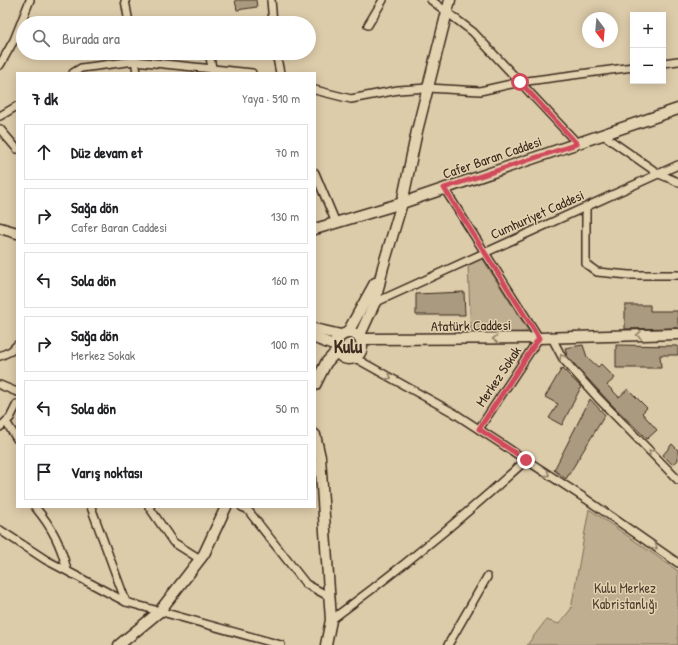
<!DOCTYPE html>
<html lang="tr">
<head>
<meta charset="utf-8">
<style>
  body { margin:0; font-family:"Patrick Hand",sans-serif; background:#f2f2f2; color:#202124 }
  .controls { position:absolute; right:12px; top:12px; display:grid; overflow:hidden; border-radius:0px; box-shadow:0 2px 10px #0003 }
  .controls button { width:36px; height:36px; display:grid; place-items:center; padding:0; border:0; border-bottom:1px solid #e0e0e0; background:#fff; color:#202124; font:20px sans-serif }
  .compass { position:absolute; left:582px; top:12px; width:36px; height:36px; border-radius:50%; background:#fff; box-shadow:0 2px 10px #0003; rotate:164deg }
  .stop { position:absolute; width:12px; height:12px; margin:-9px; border:3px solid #d1495b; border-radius:50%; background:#fff }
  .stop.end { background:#d1495b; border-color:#fff; box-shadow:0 1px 4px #0008 }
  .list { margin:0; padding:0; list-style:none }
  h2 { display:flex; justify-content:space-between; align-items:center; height:52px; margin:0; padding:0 16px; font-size:17px }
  h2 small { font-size:13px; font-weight:400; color:#757577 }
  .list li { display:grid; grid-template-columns:26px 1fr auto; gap:12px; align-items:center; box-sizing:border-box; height:56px; margin:0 8px 8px; padding:0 8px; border:1px solid #e0e0e0; border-radius:0px }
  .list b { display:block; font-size:15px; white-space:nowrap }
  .list p { margin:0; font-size:13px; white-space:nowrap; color:#757577 }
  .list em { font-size:13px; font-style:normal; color:#757577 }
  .icon { flex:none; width:22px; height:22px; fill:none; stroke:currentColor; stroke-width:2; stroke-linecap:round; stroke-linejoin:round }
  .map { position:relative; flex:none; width:678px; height:645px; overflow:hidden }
  .search { position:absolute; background:#fff; box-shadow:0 2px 10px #0003; left:16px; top:16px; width:300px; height:44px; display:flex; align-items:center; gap:10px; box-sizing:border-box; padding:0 14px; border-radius:22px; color:#757577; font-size:15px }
  .panel { position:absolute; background:#fff; box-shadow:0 2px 10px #0003; left:16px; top:72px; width:300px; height:436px; border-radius:0px }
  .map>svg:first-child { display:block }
  .green { fill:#bfae90; stroke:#7d6c57 }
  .building { fill:#aa9a7f; stroke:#3b2a1e }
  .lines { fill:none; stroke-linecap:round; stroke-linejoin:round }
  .street-casing { stroke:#3b2a1e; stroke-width:10 }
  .secondary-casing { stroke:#3b2a1e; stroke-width:13 }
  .street { stroke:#e4d3b0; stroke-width:7 }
  .secondary { stroke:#e4d3b0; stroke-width:10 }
  .oneway { stroke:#907e67 }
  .route { stroke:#d1495b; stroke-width:5 }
  .labels { text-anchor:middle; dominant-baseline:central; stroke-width:3; stroke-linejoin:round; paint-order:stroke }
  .street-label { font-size:14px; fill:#3b2a1e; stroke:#e4d3b0 }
  .park-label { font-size:14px; fill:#4f3e2f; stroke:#e4d3b0 }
  .district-label { font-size:18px; font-weight:bold; fill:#3b2a1e; stroke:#e4d3b0 }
</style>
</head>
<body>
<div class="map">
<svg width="678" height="645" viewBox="0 0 678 645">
  <rect width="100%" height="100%" fill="#dca"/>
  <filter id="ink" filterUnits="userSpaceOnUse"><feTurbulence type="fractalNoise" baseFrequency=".025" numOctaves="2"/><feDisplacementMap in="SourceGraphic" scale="8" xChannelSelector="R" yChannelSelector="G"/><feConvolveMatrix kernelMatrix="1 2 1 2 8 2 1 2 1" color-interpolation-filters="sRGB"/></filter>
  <g filter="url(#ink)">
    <g class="green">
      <path d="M482 258 529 332 471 336 468 264Z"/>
      <path d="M589 509 678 571V645H527L546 620 559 624 571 609Z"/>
    </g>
    <g class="building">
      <path d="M235 0H256L257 7 237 10Z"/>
      <path d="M464 292 465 315H416V294Z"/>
      <path d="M625 305H650V311H678V328L625 329Z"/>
      <path d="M583 345 587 357 598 367 601 364 615 378 607 385 619 397 628 389 647 408 642 413 657 430 647 439 610 403 567 356 565 348Z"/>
      <path d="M616 345 678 346V355H660L661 368H616Z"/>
      <path d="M562 368 581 387 562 425 549 418 558 404 545 397Z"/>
      <path d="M590 399 605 415 566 479 554 470Z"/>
      <path d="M672 444 678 450V460L673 465 663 455Z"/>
    </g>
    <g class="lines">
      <g class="street-casing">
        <g id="street">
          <path d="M125 0 129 23"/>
          <path d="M271 0 273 23"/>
          <path d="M431 0 473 32 577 143"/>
          <path d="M200 20 201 23"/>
          <path d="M368 25 383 0"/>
          <path d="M134 53 137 73"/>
          <path d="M209 53 213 72"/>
          <path d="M276 53 280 73"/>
          <path d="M663 63 678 61"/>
          <path d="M0 65 14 40 30 0"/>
          <path d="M73 73 81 68 135 61 252 73"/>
          <path d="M315 90 351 99 398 90 428 88 480 91 520 82 633 67"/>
          <path d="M0 116 17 106"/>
          <path d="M0 129 17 149"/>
          <path d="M603 135 659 174 678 182"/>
          <path d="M315 173 336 223"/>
          <path d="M444 188 539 338 479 429"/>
          <path d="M586 207V264L597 272 629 275H678"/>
          <path d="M372 304 678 165"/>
          <path d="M552 338 563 359 598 398 678 480"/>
          <path d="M0 356 11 351 17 345"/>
          <path d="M355 358 454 413 586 499 678 563"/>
          <path d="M0 385 17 392"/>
          <path d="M6 422 17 439"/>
          <path d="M0 427 10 418 17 404"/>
          <path d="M35 507C52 527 61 545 67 570"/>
          <path d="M91 507 126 602"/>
          <path d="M149 507 173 542 200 559"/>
          <path d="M242 507 247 509 306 584 330 597"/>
          <path d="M0 530 46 560 126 602 281 645"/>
          <path d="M331 620C399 570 464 517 526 460"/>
          <path d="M448 645 487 577"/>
        </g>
      </g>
      <g class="secondary-casing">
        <g id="secondary">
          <path d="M0 228 17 233"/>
          <path d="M315 229 402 203 678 109"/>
          <path d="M315 329 341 335"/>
          <path d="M348 332 375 283"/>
          <circle cx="349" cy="346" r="13"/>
          <path d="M359 337 375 302 383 267 402 203 417 131 450 0"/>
          <path d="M315 338 336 346"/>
          <path d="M361 339 539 338 678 334"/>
          <path d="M315 385 326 363 337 351"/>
          <path d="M315 435 320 457 331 620 326 645"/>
          <path d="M119 645 159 612 204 554 226 507"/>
        </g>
      </g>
      <use href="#street" class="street"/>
      <use href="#secondary" class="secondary"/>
    </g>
    <defs><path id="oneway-chevron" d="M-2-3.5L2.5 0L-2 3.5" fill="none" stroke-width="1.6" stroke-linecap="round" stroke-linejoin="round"/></defs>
    <g class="oneway">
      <use href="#oneway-chevron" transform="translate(639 335) rotate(179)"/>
      <use href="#oneway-chevron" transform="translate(495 339) rotate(179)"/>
      <use href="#oneway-chevron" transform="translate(562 357) rotate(-121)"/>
      <use href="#oneway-chevron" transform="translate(389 377) rotate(29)"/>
      <use href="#oneway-chevron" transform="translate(651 452) rotate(-135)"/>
      <use href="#oneway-chevron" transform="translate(547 474) rotate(33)"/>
      <use href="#oneway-chevron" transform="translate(655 547) rotate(35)"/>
    </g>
  </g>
  <g class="lines" filter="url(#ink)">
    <path class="route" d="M520 82 577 144 444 188 539 338 479 429 526 460"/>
  </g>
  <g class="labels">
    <g class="street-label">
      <text transform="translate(492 157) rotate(-19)">Cafer Baran Caddesi</text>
      <text transform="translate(537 214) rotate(-24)">Cumhuriyet Caddesi</text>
      <text transform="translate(471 325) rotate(-1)">Atatürk Caddesi</text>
      <text transform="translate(498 376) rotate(-56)">Merkez Sokak</text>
    </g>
    <g class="park-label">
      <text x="625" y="587">Kulu Merkez<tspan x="625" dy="16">Kabristanlığı</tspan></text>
    </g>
    <g class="district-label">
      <text x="348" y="346">Kulu</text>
    </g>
  </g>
</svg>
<div class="controls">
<button>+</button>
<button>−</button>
</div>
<svg class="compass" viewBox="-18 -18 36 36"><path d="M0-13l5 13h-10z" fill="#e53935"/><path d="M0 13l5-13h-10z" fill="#757577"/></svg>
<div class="stop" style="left:520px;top:82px"></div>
<div class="stop end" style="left:526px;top:460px"></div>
<div class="search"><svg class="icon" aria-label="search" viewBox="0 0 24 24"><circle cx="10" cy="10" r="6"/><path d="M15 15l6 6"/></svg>Burada ara</div>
<section class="panel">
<h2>7 dk<small>Yaya · 510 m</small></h2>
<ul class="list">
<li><svg class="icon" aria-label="ahead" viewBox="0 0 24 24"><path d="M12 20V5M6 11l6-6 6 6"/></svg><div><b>Düz devam et</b></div><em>70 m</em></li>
<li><svg class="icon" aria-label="right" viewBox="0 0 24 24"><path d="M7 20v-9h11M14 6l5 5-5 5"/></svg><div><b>Sağa dön</b><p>Cafer Baran Caddesi</p></div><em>130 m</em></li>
<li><svg class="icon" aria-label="left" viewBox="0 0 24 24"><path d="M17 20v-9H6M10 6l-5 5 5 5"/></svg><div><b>Sola dön</b></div><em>160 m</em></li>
<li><svg class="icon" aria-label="right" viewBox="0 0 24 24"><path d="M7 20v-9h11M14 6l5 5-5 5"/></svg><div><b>Sağa dön</b><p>Merkez Sokak</p></div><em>100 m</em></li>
<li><svg class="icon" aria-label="left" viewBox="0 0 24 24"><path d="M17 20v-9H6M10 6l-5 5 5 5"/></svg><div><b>Sola dön</b></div><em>50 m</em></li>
<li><svg class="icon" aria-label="arrive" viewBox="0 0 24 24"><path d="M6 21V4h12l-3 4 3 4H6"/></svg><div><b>Varış noktası</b></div></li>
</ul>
</section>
</div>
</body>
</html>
